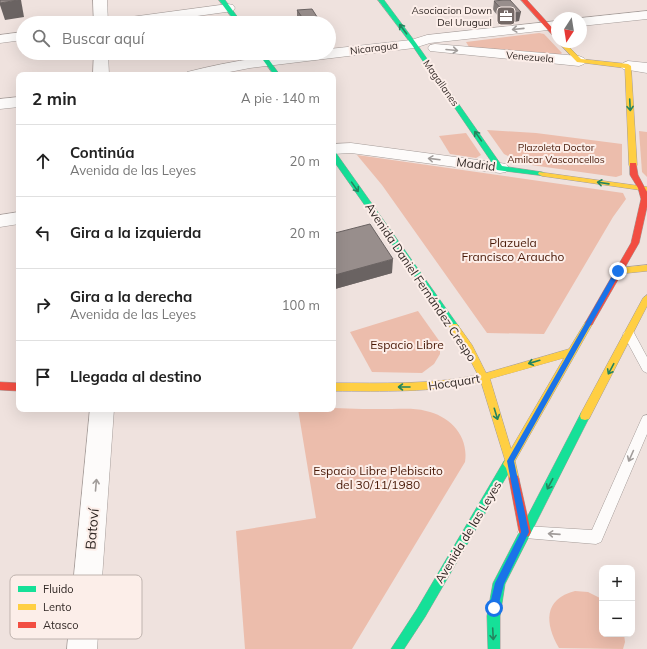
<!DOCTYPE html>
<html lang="es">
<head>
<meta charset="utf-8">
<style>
  body { margin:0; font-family:Mulish,sans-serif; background:#f2f2f2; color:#222 }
  .controls { position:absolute; right:12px; bottom:12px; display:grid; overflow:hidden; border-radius:8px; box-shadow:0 4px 16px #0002 }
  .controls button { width:36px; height:36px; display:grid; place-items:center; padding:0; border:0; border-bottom:1px solid #e0e0e0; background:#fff; color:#222; font:20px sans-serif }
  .compass { position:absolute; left:551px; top:12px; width:36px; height:36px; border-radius:50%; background:#fff; box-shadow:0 4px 16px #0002; rotate:192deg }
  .stop { position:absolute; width:12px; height:12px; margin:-9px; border:3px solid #1a73e8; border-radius:50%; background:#fff }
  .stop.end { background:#1a73e8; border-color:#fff; box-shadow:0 1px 4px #0008 }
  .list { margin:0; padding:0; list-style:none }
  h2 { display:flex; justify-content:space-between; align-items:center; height:52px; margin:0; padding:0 16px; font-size:17px }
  h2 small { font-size:13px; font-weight:400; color:#767676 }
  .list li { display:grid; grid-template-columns:26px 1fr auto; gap:12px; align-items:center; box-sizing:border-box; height:72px; padding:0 16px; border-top:1px solid #e0e0e0 }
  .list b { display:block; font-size:15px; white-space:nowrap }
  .list p { margin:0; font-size:13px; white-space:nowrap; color:#767676 }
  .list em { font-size:13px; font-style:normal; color:#767676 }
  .icon { flex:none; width:22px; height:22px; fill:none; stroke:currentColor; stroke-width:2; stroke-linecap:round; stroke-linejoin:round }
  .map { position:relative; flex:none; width:647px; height:649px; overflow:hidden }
  .search { position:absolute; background:#fff; box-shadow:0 4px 16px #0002; left:16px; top:16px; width:320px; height:44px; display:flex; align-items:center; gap:10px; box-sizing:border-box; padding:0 14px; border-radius:22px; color:#767676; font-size:15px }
  .panel { position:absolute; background:#fff; box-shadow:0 4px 16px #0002; left:16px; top:72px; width:320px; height:340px; border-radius:8px }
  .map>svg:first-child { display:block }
  .green { fill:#ecbdac }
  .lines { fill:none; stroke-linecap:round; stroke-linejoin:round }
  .lane-casing { stroke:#a59c99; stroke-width:1 }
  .street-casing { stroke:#a59c99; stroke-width:1 }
  .fast-casing { stroke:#a59c99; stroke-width:1 }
  .slow-casing { stroke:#a59c99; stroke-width:1 }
  .jam-casing { stroke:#a59c99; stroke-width:1 }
  .lane { fill:#fdfbfa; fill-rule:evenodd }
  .street { fill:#fdfbfa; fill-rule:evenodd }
  .fast { fill:#16e098; fill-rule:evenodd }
  .slow { fill:#ffcf43; fill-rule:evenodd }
  .jam { fill:#f24e42; fill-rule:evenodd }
  .wall { fill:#837a78 }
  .shaded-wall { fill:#6a6362 }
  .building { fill:#988e8c; stroke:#6a6362 }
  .oneway { stroke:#24845e }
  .oneway2 { stroke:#a19c9a }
  .route { fill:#1a73e8 }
  .labels { text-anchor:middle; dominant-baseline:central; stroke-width:4; stroke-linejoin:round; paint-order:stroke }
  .far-poi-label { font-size:10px; fill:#312825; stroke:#fceee9; text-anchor:end }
  .far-street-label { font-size:10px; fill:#312825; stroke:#fceee9 }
  .far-park-label { font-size:10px; fill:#491907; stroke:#fceee9 }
  .street-label { font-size:12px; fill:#312825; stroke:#fceee9 }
  .park-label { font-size:12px; fill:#491907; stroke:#fceee9 }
  .near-street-label { font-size:14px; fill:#312825; stroke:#fceee9 }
  .key { fill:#fceee9; stroke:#bfb3ae; stroke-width:1 }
  .key-label { font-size:11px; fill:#312825 }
</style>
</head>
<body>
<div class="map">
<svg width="647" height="649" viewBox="0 0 647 649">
  <rect width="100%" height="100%" fill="#efe2de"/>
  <g class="green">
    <path d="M539 33 544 34 562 53 560 55 469 47 466 42Z"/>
    <path d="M487 130 536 133 622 144V175L616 177 524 164 504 154Z"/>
    <path d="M639 131 647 132V177L642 172Z"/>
    <path d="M466 133 481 155 476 158 450 154 439 136Z"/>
    <path d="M357 155 623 193 626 199 613 217 544 334 487 333 382 185Z"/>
    <path d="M418 311 440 342V354L434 364 422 373 372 372 350 332Z"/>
    <path d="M333 408C353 409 372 409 392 409 403 409 415 408 426 411 450 416 469 436 465 462L352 649H245L236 531 316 518 298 409Z"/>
    <path d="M575 591 588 592 602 599V634H624L625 642 623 649 559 648C545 624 543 599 575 591Z"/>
  </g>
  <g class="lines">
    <g class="lane-casing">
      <g id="lane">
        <path d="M629 330 633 331 647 357V373L643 371 623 334 625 331Z"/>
        <path d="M647 415V434L601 542 596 544 525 538 520 537 518 532 520 527 525 526 592 530 641 420 643 416Z"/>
      </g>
    </g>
    <g class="street-casing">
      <g id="street">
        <path d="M93 0H107L108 23H94Z"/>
        <path d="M228 4 233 5 235 8 233 11 147 23H109L111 20 116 19Z"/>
        <path d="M647 11V19L581 26V18Z"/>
        <path d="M557 21V29L430 43 414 48 250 68 214 75H184L187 72C233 60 281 53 329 53V49L411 40 427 35Z"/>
        <path d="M23 32V40L0 43V35Z"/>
        <path d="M435 44 579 56 584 58 587 61 584 64 579 66 430 51 428 48 430 45Z"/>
        <path d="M94 53H108L109 75H93Z"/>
        <path d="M628 61 647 63V73L623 69 620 66 623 63Z"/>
        <path d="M19 97V107L0 109V99Z"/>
        <path d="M351 143 500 163 506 164 509 168 506 172 500 173 351 153 333 154V144Z"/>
        <path d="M19 212V224L0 227V215Z"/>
        <path d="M90 409H114L97 649H67Z"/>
      </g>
    </g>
    <g class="fast-casing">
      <g id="fast">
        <path d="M219 0H225L242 23H236Z"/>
        <path d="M378 0H384L416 43 502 166 542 172 546 174 545 176 497 170 412 45Z"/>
        <path d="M258 53H264L280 75H274Z"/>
        <path d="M333 153H336L457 324 459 326 457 328H451L333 160Z"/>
        <path d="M585 412 589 413 590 416 505 584 500 616V649H488L487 616 493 583 581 413Z"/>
        <path d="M508 459 512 461 513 464 512 467 425 617 404 649H391L417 609 504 461Z"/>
      </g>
    </g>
    <g class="slow-casing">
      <g id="slow">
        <path d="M558 42H564L581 59 628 64 631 66 637 165 636 167H630L629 165 625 68 577 62Z"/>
        <path d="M539 172 647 187V191L542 176 538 174Z"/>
        <path d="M647 265V271L618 274 614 271 618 268Z"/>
        <path d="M647 295V306L589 419 585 420 581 419 580 416 581 413 643 298Z"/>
        <path d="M589 320 593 323 515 461 519 479 518 482 514 484 510 482 506 468 503 464 505 460 481 382C431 393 383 391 333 391V383C382 383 430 385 478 375L465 350 449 326 451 324H457L472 345 486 373 569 349 586 321ZM564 358 511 449 490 379Z"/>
      </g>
    </g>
    <g class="jam-casing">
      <g id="jam">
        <path d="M521 0H527L557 33V39L555 38Z"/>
        <path d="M630 163H636L638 175 647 192V207L639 243 592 325 589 326 585 323 631 243 641 199 638 188 630 175Z"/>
        <path d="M0 382 19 383V391L0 390Z"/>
        <path d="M514 474 518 476 519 479 531 532 529 536 525 537 521 536 519 532 509 479 510 476Z"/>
      </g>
    </g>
    <use href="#lane" class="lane"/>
    <use href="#street" class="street"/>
    <use href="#fast" class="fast"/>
    <use href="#slow" class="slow"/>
    <use href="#jam" class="jam"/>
  </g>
  <g class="wall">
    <path d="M494 1 519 21 504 23 493 10Z"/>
    <path d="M297 10 321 23H270L297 17Z"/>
    <path d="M333 231 335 233 392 273 335 289 333 286Z"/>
  </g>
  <g class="shaded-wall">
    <path d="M18 0H21L24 17 5 20 0 5V3Z"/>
    <path d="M521 12 519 21 504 23 506 14Z"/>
    <path d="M393 259 392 273 335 289V275Z"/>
  </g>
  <g class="building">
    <path d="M0 0H18L0 3Z"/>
    <path d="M504 0H510L521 12 506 14 494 1Z"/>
    <path d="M312 9 321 23H306L297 10Z"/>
    <path d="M298 17 303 23H270Z"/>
    <path d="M227 20 229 23H213Z"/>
    <path d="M370 224 393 259 335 275 333 272V231L335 233Z"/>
  </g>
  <defs><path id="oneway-shaft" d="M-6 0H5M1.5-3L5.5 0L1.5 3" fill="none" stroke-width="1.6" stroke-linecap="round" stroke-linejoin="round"/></defs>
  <g class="oneway">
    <use href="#oneway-shaft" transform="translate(403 29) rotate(-127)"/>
    <use href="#oneway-shaft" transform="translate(630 105) rotate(87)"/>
    <use href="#oneway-shaft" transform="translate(478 136) rotate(-125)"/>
    <use href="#oneway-shaft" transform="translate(603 183) rotate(-172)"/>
    <use href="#oneway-shaft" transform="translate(355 187) rotate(55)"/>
    <use href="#oneway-shaft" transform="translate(534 362) rotate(164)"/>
    <use href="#oneway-shaft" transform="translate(611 369) rotate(118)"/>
    <use href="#oneway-shaft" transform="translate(404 387) rotate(180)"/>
    <use href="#oneway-shaft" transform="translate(496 414) rotate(73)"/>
    <use href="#oneway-shaft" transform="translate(550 484) rotate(118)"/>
    <use href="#oneway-shaft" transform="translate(493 634) rotate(87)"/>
  </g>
  <g class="oneway2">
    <use href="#oneway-shaft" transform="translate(518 29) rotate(174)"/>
    <use href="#oneway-shaft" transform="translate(452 50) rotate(5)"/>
    <use href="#oneway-shaft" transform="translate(434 159) rotate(-173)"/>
    <use href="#oneway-shaft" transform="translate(631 456) rotate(114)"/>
    <use href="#oneway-shaft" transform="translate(96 485) rotate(-85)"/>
    <use href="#oneway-shaft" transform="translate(554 534) rotate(-176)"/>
  </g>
  <path class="route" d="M618 269 621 271 514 461 529 532 504 584 497 611 494 612 491 611 489 608 495 583 521 532 507 461 615 271Z"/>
  <defs>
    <g id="office-square" transform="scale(1)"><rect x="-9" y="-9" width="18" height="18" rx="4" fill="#746966" stroke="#fceee9"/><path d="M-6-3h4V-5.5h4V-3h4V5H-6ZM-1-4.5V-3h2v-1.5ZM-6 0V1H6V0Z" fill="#fff"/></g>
  </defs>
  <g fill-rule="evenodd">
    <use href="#office-square" x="506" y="16"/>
  </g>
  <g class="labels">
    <g class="far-poi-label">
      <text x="492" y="10">Asociacion Down<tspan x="492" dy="12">Del Urugual</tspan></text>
    </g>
    <g class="far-street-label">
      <text transform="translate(374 48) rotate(-7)">Nicaragua</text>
      <text transform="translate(530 57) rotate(5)">Venezuela</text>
      <text transform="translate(441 83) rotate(55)">Magallanes</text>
    </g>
    <g class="far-park-label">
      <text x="556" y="147">Plazoleta Doctor<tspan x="556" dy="12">Amilcar Vasconcellos</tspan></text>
    </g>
    <g class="street-label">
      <text transform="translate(476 164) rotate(7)">Madrid</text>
      <text transform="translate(421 282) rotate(56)">Avenida Daniel Fernández Crespo</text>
      <text transform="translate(454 382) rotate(-9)">Hocquart</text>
      <text transform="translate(468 532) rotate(-59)">Avenida de las Leyes</text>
    </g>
    <g class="park-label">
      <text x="513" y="242">Plazuela<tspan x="513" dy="14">Francisco Araucho</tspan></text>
      <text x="407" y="344">Espacio Libre</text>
      <text x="378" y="470">Espacio Libre Plebiscito<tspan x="378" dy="14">del 30/11/1980</tspan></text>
    </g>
    <g class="near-street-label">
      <text transform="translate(92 529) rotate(-85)">Batoví</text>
    </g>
  </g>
  <rect x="10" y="575" width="132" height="64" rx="6" class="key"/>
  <rect x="18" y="586" width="18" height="6" fill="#16e098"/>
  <rect x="18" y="604" width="18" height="6" fill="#ffcf43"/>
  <rect x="18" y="622" width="18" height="6" fill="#f24e42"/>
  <g class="key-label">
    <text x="43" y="593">Fluido</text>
    <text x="43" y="611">Lento</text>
    <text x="43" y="629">Atasco</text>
  </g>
</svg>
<div class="controls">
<button>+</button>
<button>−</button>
</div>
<svg class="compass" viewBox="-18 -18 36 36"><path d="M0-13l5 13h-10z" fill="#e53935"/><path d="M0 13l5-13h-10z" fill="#767676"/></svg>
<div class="stop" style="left:494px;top:608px"></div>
<div class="stop end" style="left:618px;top:271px"></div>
<div class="search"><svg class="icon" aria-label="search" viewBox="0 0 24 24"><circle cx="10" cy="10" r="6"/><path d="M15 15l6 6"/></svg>Buscar aquí</div>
<section class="panel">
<h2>2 min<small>A pie · 140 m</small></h2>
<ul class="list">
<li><svg class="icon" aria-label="ahead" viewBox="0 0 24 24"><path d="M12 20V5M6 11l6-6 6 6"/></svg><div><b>Continúa</b><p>Avenida de las Leyes</p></div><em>20 m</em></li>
<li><svg class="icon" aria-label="left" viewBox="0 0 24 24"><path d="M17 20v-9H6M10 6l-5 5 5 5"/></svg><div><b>Gira a la izquierda</b></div><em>20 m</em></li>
<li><svg class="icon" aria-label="right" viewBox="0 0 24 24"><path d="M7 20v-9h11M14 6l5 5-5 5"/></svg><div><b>Gira a la derecha</b><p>Avenida de las Leyes</p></div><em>100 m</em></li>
<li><svg class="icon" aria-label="arrive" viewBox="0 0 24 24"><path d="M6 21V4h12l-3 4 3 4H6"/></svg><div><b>Llegada al destino</b></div></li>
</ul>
</section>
</div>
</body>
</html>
